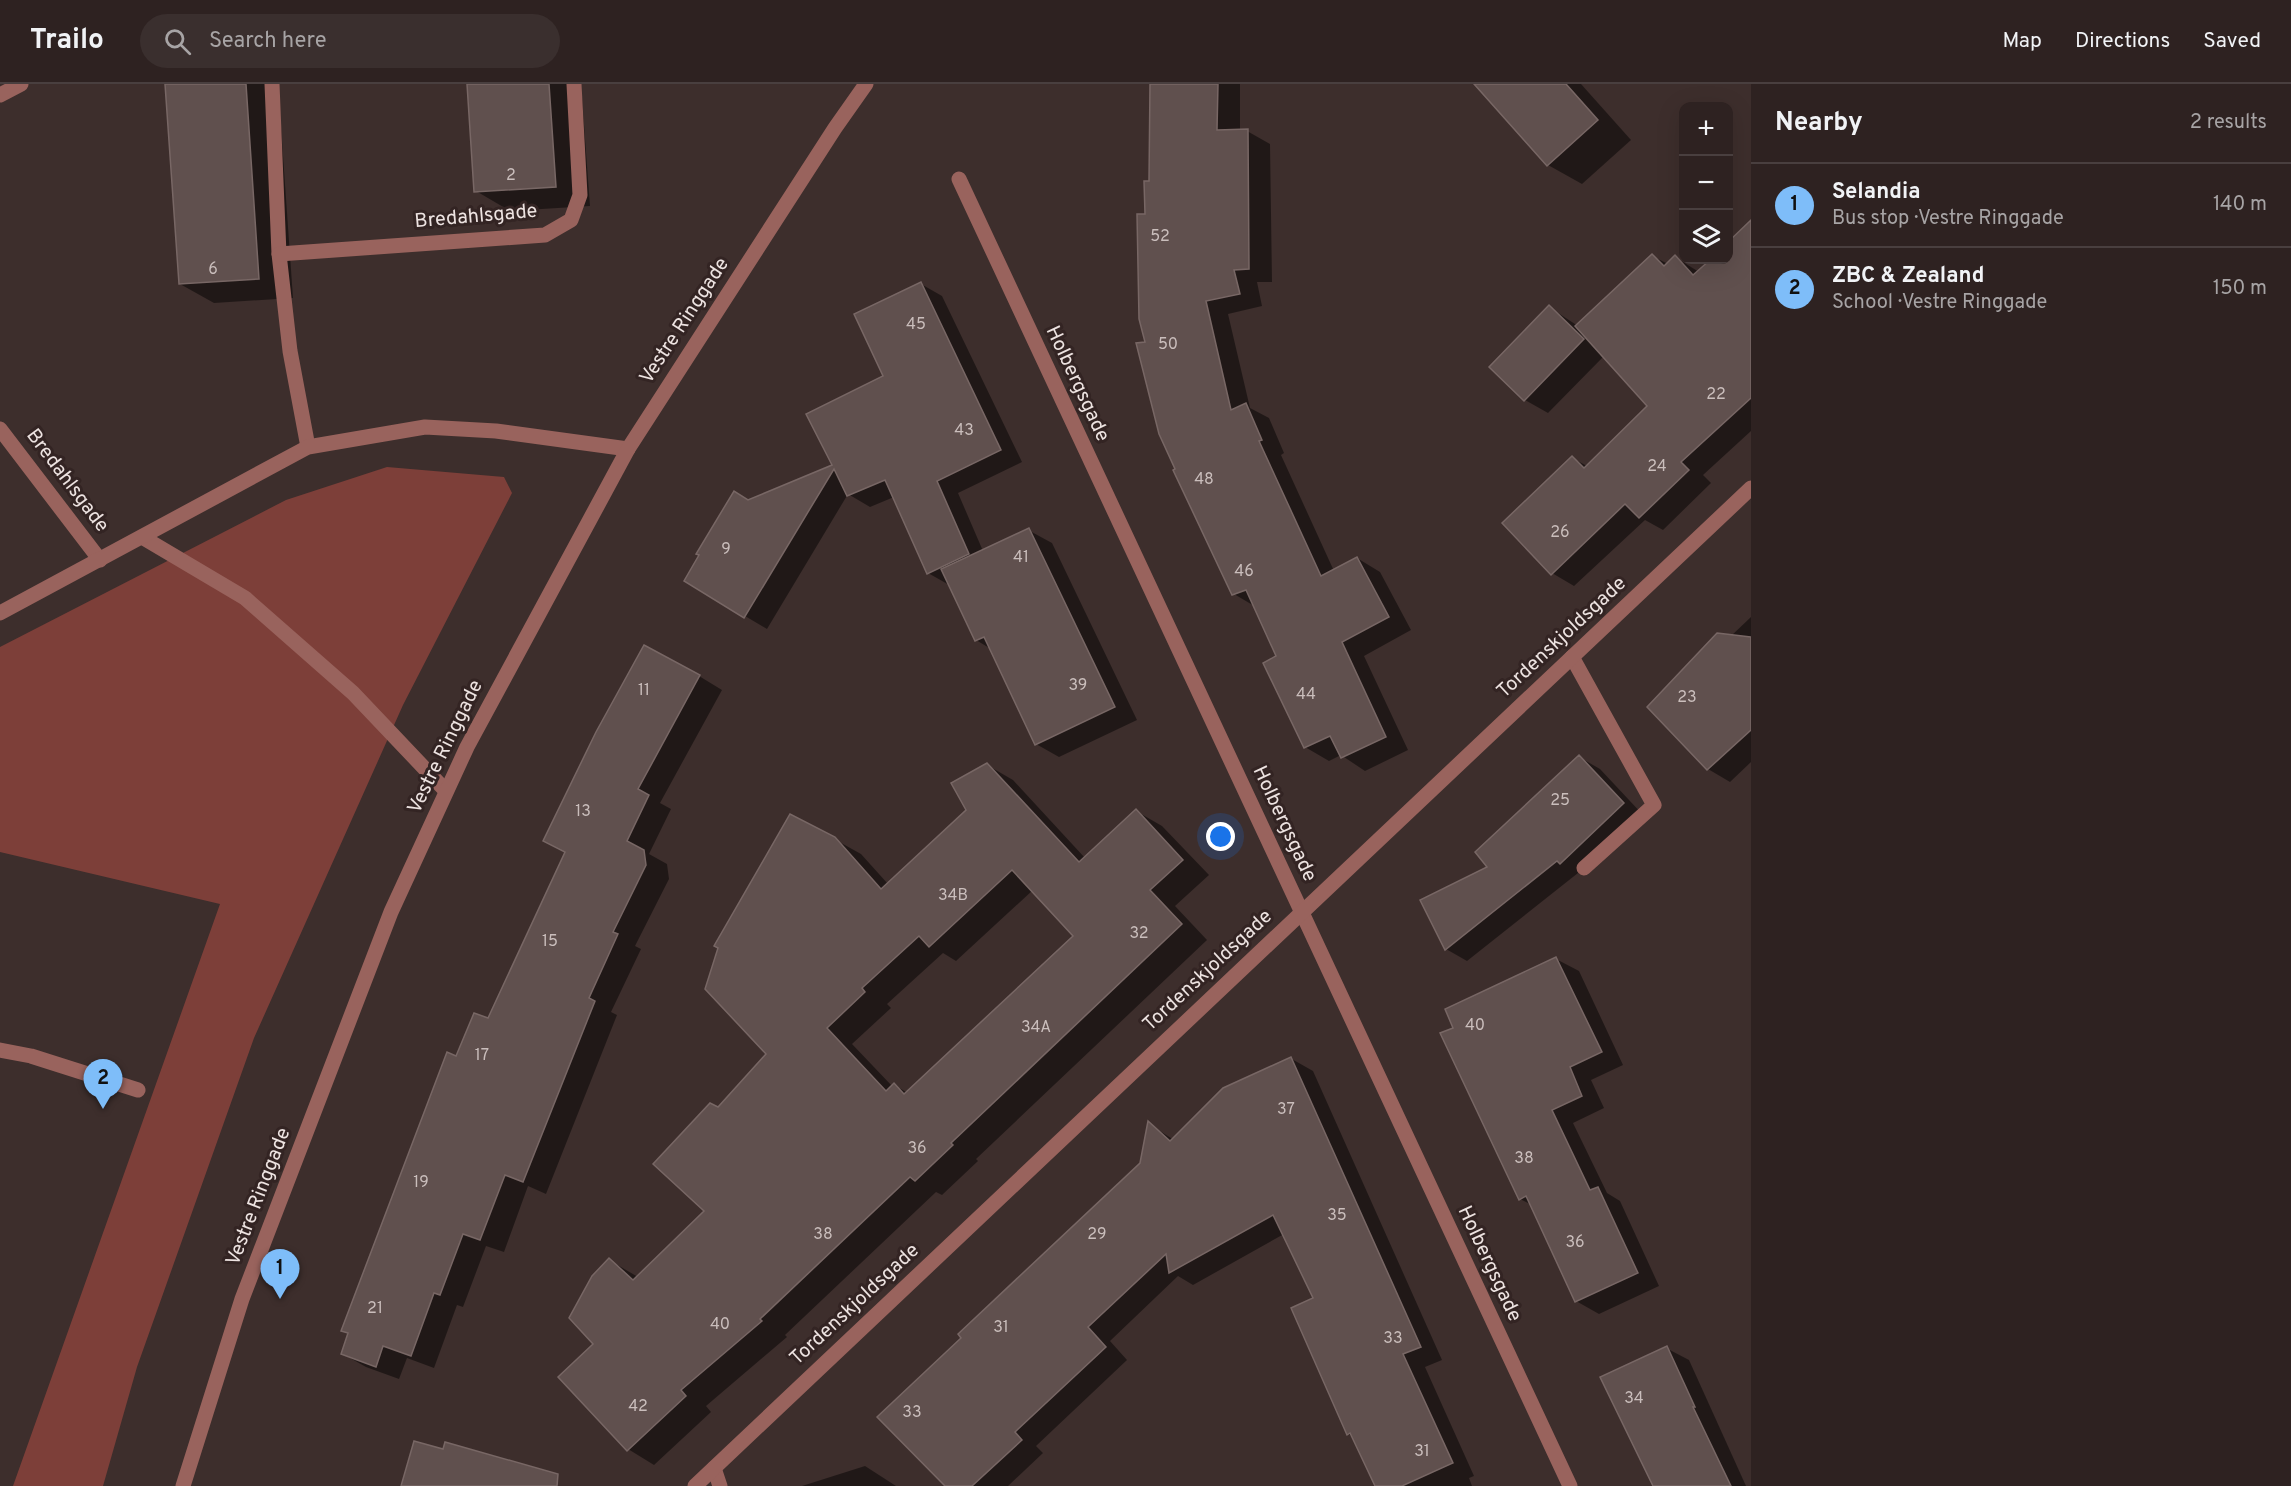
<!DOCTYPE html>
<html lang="en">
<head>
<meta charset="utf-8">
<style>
  body { margin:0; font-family:Overpass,sans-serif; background:#3a2f2e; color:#f1f3f6 }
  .controls { position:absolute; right:18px; top:18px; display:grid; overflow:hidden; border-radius:12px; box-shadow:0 6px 24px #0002 }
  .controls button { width:54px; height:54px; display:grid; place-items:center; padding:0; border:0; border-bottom:2px solid #493f3f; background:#2e2221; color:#f1f3f6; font:30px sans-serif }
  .you { position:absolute; left:1221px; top:753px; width:21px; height:21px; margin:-15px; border:4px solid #fff; border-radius:50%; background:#1a73e8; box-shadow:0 0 0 9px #1a73e833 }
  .badge { display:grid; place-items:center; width:39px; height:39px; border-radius:50%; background:#7ebdf9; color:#111; font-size:20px; font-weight:700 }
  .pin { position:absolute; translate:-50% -50px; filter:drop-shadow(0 2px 3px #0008) }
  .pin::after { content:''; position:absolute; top:32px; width:21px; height:18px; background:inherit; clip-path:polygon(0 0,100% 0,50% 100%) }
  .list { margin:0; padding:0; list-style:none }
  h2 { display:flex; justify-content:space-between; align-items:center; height:78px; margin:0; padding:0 24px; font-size:26px }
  h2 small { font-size:20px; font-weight:400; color:#a7a4a5 }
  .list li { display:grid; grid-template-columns:39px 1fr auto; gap:18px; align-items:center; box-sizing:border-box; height:84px; padding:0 24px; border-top:2px solid #493f3f }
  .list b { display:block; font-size:22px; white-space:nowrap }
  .list p { margin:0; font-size:20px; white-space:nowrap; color:#a7a4a5 }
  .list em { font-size:20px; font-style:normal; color:#a7a4a5 }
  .icon { flex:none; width:33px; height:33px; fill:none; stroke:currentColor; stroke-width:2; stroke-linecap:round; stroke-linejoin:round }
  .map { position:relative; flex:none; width:1751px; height:1402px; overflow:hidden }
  header { display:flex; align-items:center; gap:36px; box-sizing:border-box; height:84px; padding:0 30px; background:#2e2221; border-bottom:2px solid #493f3f }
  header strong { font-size:28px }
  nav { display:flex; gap:33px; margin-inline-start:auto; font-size:21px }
  .search { width:420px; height:54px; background:#3a2f2e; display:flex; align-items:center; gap:15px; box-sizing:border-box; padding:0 21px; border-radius:33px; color:#a7a4a5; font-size:22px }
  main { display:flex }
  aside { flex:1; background:#2e2221 }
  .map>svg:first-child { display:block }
  .green { fill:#7d3f39 }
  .shadow { fill:#0007; fill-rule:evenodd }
  .building { fill:#60504e; stroke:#786765; stroke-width:1.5; fill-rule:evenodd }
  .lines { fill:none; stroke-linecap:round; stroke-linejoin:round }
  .minor { stroke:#99635d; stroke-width:15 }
  .labels { text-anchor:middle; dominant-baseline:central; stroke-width:6; stroke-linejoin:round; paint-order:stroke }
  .number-label { font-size:16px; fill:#cabebc }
  .street-label { font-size:20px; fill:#ede3e1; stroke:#332423 }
</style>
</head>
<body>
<header>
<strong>Trailo</strong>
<div class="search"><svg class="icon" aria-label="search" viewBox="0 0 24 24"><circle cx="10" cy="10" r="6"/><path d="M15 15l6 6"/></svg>Search here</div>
<nav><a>Map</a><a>Directions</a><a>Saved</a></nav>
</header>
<main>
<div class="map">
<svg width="1751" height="1402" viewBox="0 0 1751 1402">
  <rect width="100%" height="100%" fill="#3d2e2c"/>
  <path class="green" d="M387 383 504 393 512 409 403 621 254 954 137 1283 103 1402H13L220 820 0 768V563L286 416Z"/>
  <g class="shadow">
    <path d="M166 0H278L293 214 214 219 180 200Z"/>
    <path d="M468 0H581L590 122 510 127 476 107Z"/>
    <path d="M1152 0H1240V47H1247L1270 60 1272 198H1257L1262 222 1228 230 1250 324 1269 334 1284 369 1281 371 1334 487 1357 474 1380 488 1411 546 1364 572 1408 666 1365 687 1341 671 1329 677 1305 663 1278 573 1256 523 1234 510 1146 131 1150 98Z"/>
    <path d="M1491 0H1581L1631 56 1582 100 1548 81 1483 8Z"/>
    <path d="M1751 138V347L1703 391 1711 399 1663 446 1645 436 1574 502 1552 489 1572 374 1587 382 1649 322 1604 272 1548 329 1525 316 1549 223 1578 242 1652 172 1668 180 1675 173 1699 188 1712 176H1728Z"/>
    <path d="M921 200 942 212 1022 378 958 409 983 467 1028 446 1052 459 1137 636 1059 673 1036 660 991 565 976 556 951 502 928 489 894 413 870 423 848 410 767 545 686 497 748 417 834 382 885 293Z"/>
    <path d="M1751 533V678L1730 698 1708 685 1731 552Z"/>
    <path d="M699 592 722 606 660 719 671 725 649 770 667 780 669 795 635 862 641 865 611 928 617 931 546 1110 528 1102 504 1168 486 1162 463 1223 457 1221 434 1284 407 1274 399 1295 366 1283 343 1270 349 1250 343 1246 457 974 489 936 566 769 545 757Z"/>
    <path d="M1579 673 1600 685 1644 732 1582 791 1578 789 1467 877 1446 865 1490 784Z"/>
    <path d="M987 681 1013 696 1085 774 1136 727 1162 742 1209 791 1175 822 1207 856 976 1075 978 1077 942 1111 936 1108 785 1251 787 1253 706 1322 711 1328 654 1381 628 1365 595 1260 609 1176 638 1193 706 1127 718 1025 768 970 834 755 861 770 888 800 968 727ZM1033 806 1076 852 908 1009 894 1001 893 1003 852 960 891 924 887 920 943 869 956 877Z"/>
    <path d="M1556 875 1579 887 1623 981 1591 996 1604 1024 1573 1039 1607 1109 1620 1117 1659 1202 1599 1230 1576 1217 1532 1121 1520 1115 1455 944Z"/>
    <path d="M1290 974 1313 987 1442 1276 1425 1283 1474 1392 1469 1394 1472 1402H1376L1354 1353 1348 1350 1315 1214 1284 1150 1193 1201 1178 1192 1110 1257 1127 1276 1036 1362 1043 1369 1008 1402H947L1141 1080 1149 1040 1174 1056Z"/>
    <path d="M1666 1264 1689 1276 1746 1402H1654Z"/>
    <path d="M865 1382 896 1402H802Z"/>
  </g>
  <g class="building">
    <path d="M165 0H246L259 195 179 200Z"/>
    <path d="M467 0H549L556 103 474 108Z"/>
    <path d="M1150 0H1218L1217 46 1248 45 1249 185 1234 186 1240 210 1206 217 1231 326 1246 319 1262 356 1259 357 1321 492 1357 473 1389 533 1342 558 1386 653 1341 674 1330 652 1304 664 1263 579 1276 572 1246 506 1232 511 1173 386 1175 385 1159 350 1136 259 1145 258 1139 235 1137 130H1145L1144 97H1149Z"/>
    <path d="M1474 0H1566L1598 36 1547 82Z"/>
    <path d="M1751 136V314L1681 378 1689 386 1639 434 1625 420 1551 491 1502 439 1572 372 1584 384 1647 322 1575 242 1652 170 1664 182 1675 171 1693 191 1710 176H1728V158Z"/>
    <path d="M921 198 1001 366 937 397 969 470 927 490 885 396 847 412 834 385 744 534 684 497 699 471 696 470 734 407 748 416 832 381 806 330 883 292 854 230Z"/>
    <path d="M1549 221 1584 255 1524 317 1489 283Z"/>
    <path d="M1029 444 1115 623 1035 661 984 553 975 557 941 485Z"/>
    <path d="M1717 549 1751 553V646L1707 686 1647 623Z"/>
    <path d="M644 561 700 591 638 705 649 711 627 757 644 766 646 781 613 848 618 850 589 914 595 917 523 1098 505 1091 480 1156 463 1150 440 1211 434 1209 411 1272 383 1262 376 1283 341 1270 348 1249 341 1247 447 968 456 972 474 929 488 934 565 768 543 757 596 648Z"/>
    <path d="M1579 671 1624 719 1560 780 1557 777 1445 866 1420 816 1487 783 1475 768Z"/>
    <path d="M987 679 1079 778 1136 725 1183 776 1150 806 1182 840 951 1059 953 1061 915 1097 910 1093 760 1235 762 1237 681 1306 686 1312 627 1367 558 1293 593 1260 569 1234 592 1192 609 1174 633 1196 704 1127 653 1080 710 1019 718 1023 766 970 705 905 718 864 714 862 790 730 835 753 881 805 966 726 951 699ZM1012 786 1073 852 904 1010 894 999 886 1007 827 944 865 908 862 904 919 852 929 863Z"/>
    <path d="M1556 873 1602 968 1570 983 1582 1012 1552 1026 1590 1106 1598 1103 1638 1189 1575 1218 1526 1112 1519 1116 1440 949 1453 944 1445 925Z"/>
    <path d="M1291 973 1421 1263 1403 1270 1453 1379 1402 1402H1375L1350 1349 1347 1351 1291 1224 1313 1214 1273 1131 1169 1189 1166 1170 1088 1243 1106 1263 1015 1348 1022 1356 972 1402H945L877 1333 961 1254 958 1250 1140 1079 1148 1037 1170 1057 1223 1004Z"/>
    <path d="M1667 1262 1695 1323H1693L1731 1402H1653L1600 1293Z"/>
    <path d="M414 1357 443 1365 445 1358 558 1390 557 1402H401Z"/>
  </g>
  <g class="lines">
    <g class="minor">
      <path d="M272 0 279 170 290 267 308 363"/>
      <path d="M0 11 21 0"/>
      <path d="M959 95 1570 1402"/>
      <path d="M279 170 545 151 571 136 580 111 574 0"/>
      <path d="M0 345 100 476"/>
      <path d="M142 453 245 514 353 609 446 707"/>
      <path d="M0 529 308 363 425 343 496 347 628 365"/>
      <path d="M1572 573 1654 721 1584 784"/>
      <path d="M0 966 31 972 138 1006"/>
      <path d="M714 1384 720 1402"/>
      <path d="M183 1402 242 1215 391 828 467 663 628 365 835 44 866 0"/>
      <path d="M695 1402 1751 404"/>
    </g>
  </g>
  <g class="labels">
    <g class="number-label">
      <text x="511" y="92">2</text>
      <text x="1160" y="153">52</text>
      <text x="213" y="186">6</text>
      <text x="916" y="241">45</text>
      <text x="1168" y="261">50</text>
      <text x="1716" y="311">22</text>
      <text x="964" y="347">43</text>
      <text x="1657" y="383">24</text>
      <text x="1204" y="396">48</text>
      <text x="1560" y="449">26</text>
      <text x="726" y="466">9</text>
      <text x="1021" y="474">41</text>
      <text x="1244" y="488">46</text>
      <text x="1078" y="602">39</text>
      <text x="644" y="607">11</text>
      <text x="1306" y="611">44</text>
      <text x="1687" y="614">23</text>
      <text x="1560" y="717">25</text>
      <text x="583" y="728">13</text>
      <text x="953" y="812">34B</text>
      <text x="1139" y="850">32</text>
      <text x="550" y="858">15</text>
      <text x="1475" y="942">40</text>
      <text x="1036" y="944">34A</text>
      <text x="482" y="972">17</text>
      <text x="1286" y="1026">37</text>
      <text x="917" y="1065">36</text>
      <text x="1524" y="1075">38</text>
      <text x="421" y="1099">19</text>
      <text x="1337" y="1132">35</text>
      <text x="823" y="1151">38</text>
      <text x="1097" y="1151">29</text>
      <text x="1575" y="1159">36</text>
      <text x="375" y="1225">21</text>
      <text x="720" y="1241">40</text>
      <text x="1001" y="1244">31</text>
      <text x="1393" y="1255">33</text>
      <text x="1634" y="1315">34</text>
      <text x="638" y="1323">42</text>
      <text x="912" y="1329">33</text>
      <text x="1422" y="1368">31</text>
    </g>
    <g class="street-label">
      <text transform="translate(476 133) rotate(-5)">Bredahlsgade</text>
      <text transform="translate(685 237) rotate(-57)">Vestre Ringgade</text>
      <text transform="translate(1077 300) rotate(65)">Holbergsgade</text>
      <text transform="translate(67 397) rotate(53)">Bredahlsgade</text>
      <text transform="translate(1562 554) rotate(-43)">Tordenskjoldsgade</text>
      <text transform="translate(446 663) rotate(-64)">Vestre Ringgade</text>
      <text transform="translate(1284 740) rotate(65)">Holbergsgade</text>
      <text transform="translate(1208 887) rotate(-43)">Tordenskjoldsgade</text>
      <text transform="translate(259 1113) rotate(-69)">Vestre Ringgade</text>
      <text transform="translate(1489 1180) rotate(65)">Holbergsgade</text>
      <text transform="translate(855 1221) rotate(-43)">Tordenskjoldsgade</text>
    </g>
  </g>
</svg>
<div class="controls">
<button>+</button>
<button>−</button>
<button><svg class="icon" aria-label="layers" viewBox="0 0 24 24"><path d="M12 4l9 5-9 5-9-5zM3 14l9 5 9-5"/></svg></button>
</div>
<div class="you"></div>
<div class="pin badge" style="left:280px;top:1215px">1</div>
<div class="pin badge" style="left:103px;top:1025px">2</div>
</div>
<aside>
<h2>Nearby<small>2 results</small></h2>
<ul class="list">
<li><span class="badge">1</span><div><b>Selandia</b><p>Bus stop · Vestre Ringgade</p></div><em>140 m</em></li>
<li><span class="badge">2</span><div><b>ZBC &amp; Zealand</b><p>School · Vestre Ringgade</p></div><em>150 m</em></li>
</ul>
</aside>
</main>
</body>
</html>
